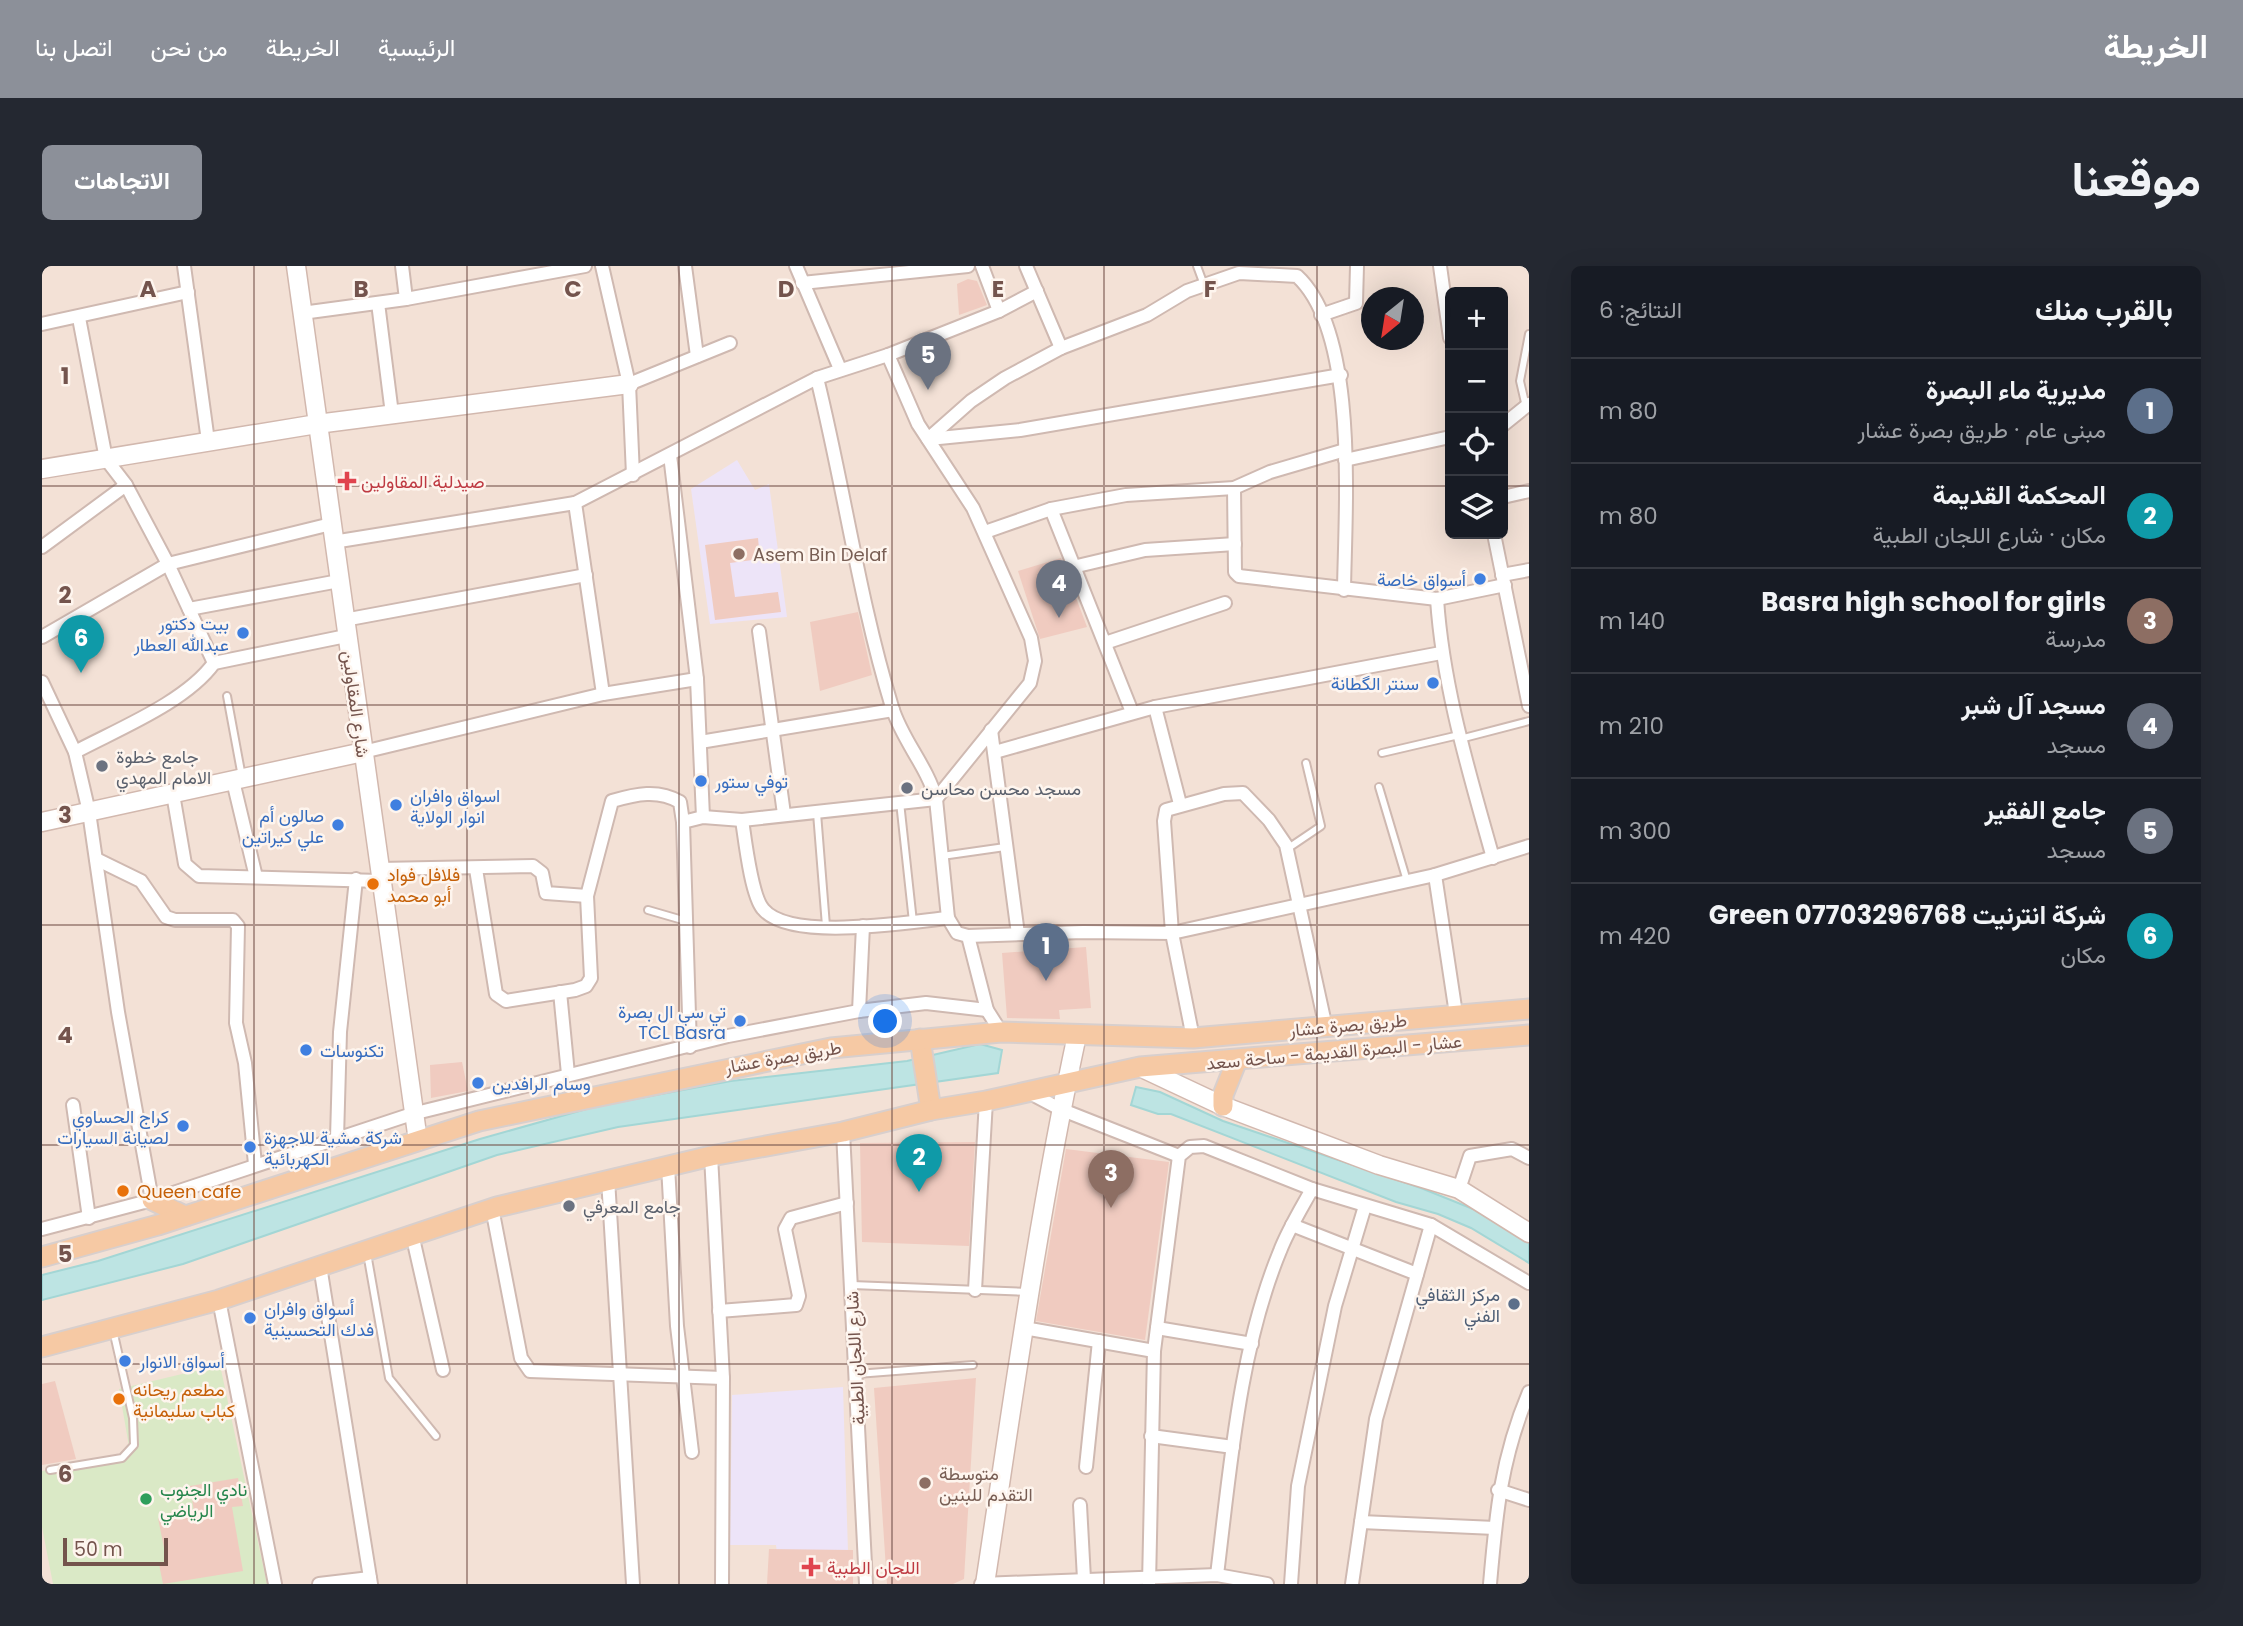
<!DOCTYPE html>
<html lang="ar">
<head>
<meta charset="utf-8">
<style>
  body { margin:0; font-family:Poppins,Vazirmatn,sans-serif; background:#242831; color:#f1f3f6; direction:rtl }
  .controls { position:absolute; right:21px; top:21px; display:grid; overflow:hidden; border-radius:10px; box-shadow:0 7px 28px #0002 }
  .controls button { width:63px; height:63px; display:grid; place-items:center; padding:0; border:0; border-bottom:2px solid #363941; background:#171b24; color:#f1f3f6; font:35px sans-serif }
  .compass { position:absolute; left:1319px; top:21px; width:63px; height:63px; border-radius:50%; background:#171b24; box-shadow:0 7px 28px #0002; rotate:210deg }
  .scale { position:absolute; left:21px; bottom:18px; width:105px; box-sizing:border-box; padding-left:7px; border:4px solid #74544d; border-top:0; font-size:19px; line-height:24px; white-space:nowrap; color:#74544d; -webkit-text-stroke:5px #fef5ee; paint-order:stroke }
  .you { position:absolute; left:844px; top:756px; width:24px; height:24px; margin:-18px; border:5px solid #fff; border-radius:50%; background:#1a73e8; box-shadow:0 0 0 10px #1a73e833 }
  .badge { display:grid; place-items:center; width:46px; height:46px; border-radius:50%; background:#8c9099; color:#fff; font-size:23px; font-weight:700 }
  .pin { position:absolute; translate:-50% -58px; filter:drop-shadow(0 2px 4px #0008) }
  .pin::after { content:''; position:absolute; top:37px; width:24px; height:21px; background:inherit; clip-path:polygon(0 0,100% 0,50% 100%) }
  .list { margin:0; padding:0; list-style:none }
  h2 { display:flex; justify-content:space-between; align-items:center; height:91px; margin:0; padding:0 28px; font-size:30px }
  h2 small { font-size:23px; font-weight:400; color:#9ea1a6 }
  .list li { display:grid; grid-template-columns:46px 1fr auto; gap:21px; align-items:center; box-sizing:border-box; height:105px; padding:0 28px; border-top:2px solid #363941 }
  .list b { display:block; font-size:26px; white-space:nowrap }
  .list p { margin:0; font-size:23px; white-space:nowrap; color:#9ea1a6 }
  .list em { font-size:23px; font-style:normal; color:#9ea1a6 }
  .icon { flex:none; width:38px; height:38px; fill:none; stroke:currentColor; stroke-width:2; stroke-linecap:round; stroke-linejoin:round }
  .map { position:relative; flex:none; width:1487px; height:1318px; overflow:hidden; direction:ltr; border-radius:10px }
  header { display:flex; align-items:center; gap:42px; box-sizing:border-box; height:98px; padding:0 35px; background:#8c9099; color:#fff }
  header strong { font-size:33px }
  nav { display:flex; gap:38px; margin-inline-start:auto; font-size:24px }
  .intro { display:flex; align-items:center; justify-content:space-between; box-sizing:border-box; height:168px; padding:0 42px }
  h1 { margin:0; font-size:49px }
  .button { padding:18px 32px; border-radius:10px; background:#8c9099; color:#fff; font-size:24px; font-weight:700 }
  main { display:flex; gap:42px; padding:0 42px }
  aside { flex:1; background:#171b24; border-radius:10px; box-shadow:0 7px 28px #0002 }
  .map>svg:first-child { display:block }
  .residential { fill:#f3e1d6; fill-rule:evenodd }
  .education { fill:#ede4f8 }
  .green { fill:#dae9c6 }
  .water { fill:#bde4e3; stroke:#a3d6d5; stroke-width:2 }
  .building { fill:#f0cbc0 }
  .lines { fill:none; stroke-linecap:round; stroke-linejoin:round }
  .lane-casing { stroke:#cfb9b1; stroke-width:10 }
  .street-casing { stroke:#cfb9b1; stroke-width:16 }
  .secondary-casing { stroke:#d2b8ae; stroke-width:21 }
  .primary-casing { stroke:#d8cfcd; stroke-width:23 }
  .lane { stroke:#fff; stroke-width:6 }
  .street { stroke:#fff; stroke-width:12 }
  .secondary { stroke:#fff; stroke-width:18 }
  .primary { stroke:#f6c9a4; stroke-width:19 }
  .grid { fill:none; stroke:#74544d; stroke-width:2; stroke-opacity:0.55 }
  .health-dot { fill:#e0444e; stroke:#fef5ee; stroke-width:2.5 }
  .education-dot { fill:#8d6e63; stroke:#fef5ee; stroke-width:2.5 }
  .shop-dot { fill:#3f7fe0; stroke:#fef5ee; stroke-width:2.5 }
  .worship-dot { fill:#6b7280; stroke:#fef5ee; stroke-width:2.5 }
  .food-dot { fill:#e8710a; stroke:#fef5ee; stroke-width:2.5 }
  .service-dot { fill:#5c6f8a; stroke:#fef5ee; stroke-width:2.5 }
  .leisure-dot { fill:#2e9e5b; stroke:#fef5ee; stroke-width:2.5 }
  .labels { text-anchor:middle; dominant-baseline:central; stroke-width:5; stroke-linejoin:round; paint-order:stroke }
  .health-label { font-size:18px; fill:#be3a42; stroke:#fef5ee; text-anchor:start }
  .education-label { font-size:18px; fill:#785e54; stroke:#fef5ee; text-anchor:start }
  .shop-label { font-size:18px; fill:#366cbe; stroke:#fef5ee; text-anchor:start }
  .street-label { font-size:18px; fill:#74544d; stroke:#fef5ee }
  .worship-label { font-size:18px; fill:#5b616d; stroke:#fef5ee; text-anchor:start }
  .food-label { font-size:18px; fill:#c56008; stroke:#fef5ee; text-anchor:start }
  .service-label { font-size:18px; fill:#4e5e75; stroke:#fef5ee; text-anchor:end }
  .leisure-label { font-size:18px; fill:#27864d; stroke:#fef5ee; text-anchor:start }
  .grid-label { font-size:23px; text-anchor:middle; font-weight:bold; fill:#74544d; stroke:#fef5ee; stroke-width:5; stroke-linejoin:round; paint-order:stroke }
</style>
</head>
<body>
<header>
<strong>الخريطة</strong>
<nav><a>الرئيسية</a><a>الخريطة</a><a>من نحن</a><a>اتصل بنا</a></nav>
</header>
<div class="intro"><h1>موقعنا</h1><a class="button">الاتجاهات</a></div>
<main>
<aside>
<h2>بالقرب منك<small>النتائج: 6</small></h2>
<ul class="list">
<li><span class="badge" style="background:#5c6f8a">1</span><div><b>مديرية ماء البصرة</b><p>مبنى عام · طريق بصرة عشار</p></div><em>80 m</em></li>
<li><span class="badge" style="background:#0f9aa8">2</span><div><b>المحكمة القديمة</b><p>مكان · شارع اللجان الطبية</p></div><em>80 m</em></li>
<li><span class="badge" style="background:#8d6e63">3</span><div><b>Basra high school for girls</b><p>مدرسة</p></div><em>140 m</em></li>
<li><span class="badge" style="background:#6b7280">4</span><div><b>مسجد آل شبر</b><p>مسجد</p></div><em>210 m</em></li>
<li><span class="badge" style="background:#6b7280">5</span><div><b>جامع الفقير</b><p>مسجد</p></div><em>300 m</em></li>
<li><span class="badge" style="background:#0f9aa8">6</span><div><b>شركة انترنيت Green 07703296768</b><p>مكان</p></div><em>420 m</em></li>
</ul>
</aside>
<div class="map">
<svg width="1487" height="1318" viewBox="0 0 1487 1318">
  <rect width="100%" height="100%" fill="#fbf0e8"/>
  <path class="residential" d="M0 0H1487V1318H0ZM1408 26H1461V268H1408ZM1330 32H1372V74H1330Z"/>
  <g class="education">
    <path d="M695 194 713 224 727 218 745 351 668 358 649 223Z"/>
    <path d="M801 1121 806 1286 735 1287 734 1279H688L690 1129Z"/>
  </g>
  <path class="green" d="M178 1099 225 1318H11L0 1261V1205L88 1186 77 1123Z"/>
  <g class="water">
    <path d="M938 778 960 784 956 807 576 861 455 889 141 998 0 1034V1009L56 995 438 873 555 840 689 815 865 795Z"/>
    <path d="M1094 821 1118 826 1181 855 1379 922 1431 943 1487 977V997L1429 962 1396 948 1354 936 1129 848H1116L1089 839Z"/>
  </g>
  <g class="building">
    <path d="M926 13 935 15 945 39 917 49 915 18Z"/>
    <path d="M716 272 718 293 688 297 693 331 736 326 739 346 673 354 663 279Z"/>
    <path d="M1019 292 1045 361 998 373 976 305Z"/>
    <path d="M816 346 830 409 778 425 768 356Z"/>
    <path d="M1044 681 1049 742 1017 744 1018 753 965 752 960 687Z"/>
    <path d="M420 796 426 825 389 832 388 799Z"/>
    <path d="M933 876 927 980 820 976 818 877Z"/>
    <path d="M1024 883 1127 896 1103 1074 994 1055Z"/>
    <path d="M934 1112 922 1313 911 1318H845L832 1122Z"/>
    <path d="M13 1115 34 1193 0 1199V1118Z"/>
    <path d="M196 1212 201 1240 190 1241 201 1305 121 1318 117 1298 125 1297 116 1252 152 1246 148 1220Z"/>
    <path d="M727 1283 811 1284V1318H725Z"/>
  </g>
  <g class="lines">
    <g class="lane-casing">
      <g id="lane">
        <path d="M1155 0 1162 19"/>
        <path d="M1484 141 1478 115 1487 68"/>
        <path d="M185 430 200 511"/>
        <path d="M1418 473 1487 455"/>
        <path d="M1340 487 1417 469"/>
        <path d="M1337 521 1365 615"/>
        <path d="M858 536 871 656"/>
        <path d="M775 547 784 660"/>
        <path d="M1245 583 1279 560 1264 497"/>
        <path d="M900 590 963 581"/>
        <path d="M606 644 644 655"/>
        <path d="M325 987 347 1112 394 1170"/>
        <path d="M810 1019 986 1026"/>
        <path d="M815 1108 931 1099"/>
        <path d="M8 1204 80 1192 92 1179 91 1152 71 1064"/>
      </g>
    </g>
    <g class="street-casing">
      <g id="street">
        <path d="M142 0 166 175"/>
        <path d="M360 0 364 33"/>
        <path d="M560 0 587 118 591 209"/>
        <path d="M643 0 655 90"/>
        <path d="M754 0 798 103"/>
        <path d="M940 0 957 45"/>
        <path d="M984 0 1019 82"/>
        <path d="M1398 0 1408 72"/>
        <path d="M760 17 926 0"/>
        <path d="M336 37 350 148"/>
        <path d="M260 47 364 33 543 0"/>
        <path d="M1279 49 1314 37 1315 0"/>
        <path d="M37 52 64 193 84 219 126 298 172 397 304 370"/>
        <path d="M0 58 146 26"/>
        <path d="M775 112C802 221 817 333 850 441 860 474 885 500 894 533L906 652 915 667 926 670 1041 666 1130 667 1393 609 1487 580"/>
        <path d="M587 118 688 77"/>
        <path d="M1461 159 1487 138"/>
        <path d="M886 173 929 135 963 112 1019 82 1105 49 1145 25 1197 7 1255 10C1317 67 1303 245 1302 324"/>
        <path d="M887 173 978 164 1299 109"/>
        <path d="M628 189 655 413 661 551"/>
        <path d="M1303 194 1408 171"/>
        <path d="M1192 222 1193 306 1197 310 1395 333 1463 319"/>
        <path d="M1461 231 1487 225"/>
        <path d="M533 237 561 428"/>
        <path d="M1009 243 1090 446"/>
        <path d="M943 266 1009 243 1084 229 1192 222 1228 206 1303 184"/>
        <path d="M1452 268 1487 440"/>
        <path d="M291 276 533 237 775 112 846 89 957 45 995 25"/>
        <path d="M0 281 84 219"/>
        <path d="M1031 301 1103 284 1193 278"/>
        <path d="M1460 309 1487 304"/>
        <path d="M1395 333C1401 422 1427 506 1451 592"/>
        <path d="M147 343 297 315"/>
        <path d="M302 354 544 309"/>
        <path d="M717 365 742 548"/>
        <path d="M0 371 126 298 289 258"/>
        <path d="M1063 377 1183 337"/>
        <path d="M0 416 33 486 47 546 76 746 110 934"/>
        <path d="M1113 441 1138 538"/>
        <path d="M949 464 976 668"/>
        <path d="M658 476 851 444"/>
        <path d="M33 486C76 463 144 436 172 397"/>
        <path d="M321 486 561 428 655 413"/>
        <path d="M953 486 1113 441 1399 387"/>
        <path d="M191 515 214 611"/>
        <path d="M131 528 143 598 157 610 338 615"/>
        <path d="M700 554C703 573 709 629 721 643 748 676 866 656 906 652"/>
        <path d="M54 593 99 615 124 651 133 654H191L196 660 194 757 203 797 213 898"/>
        <path d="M337 603 491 600 500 607 504 627 545 630"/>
        <path d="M434 603 454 728 464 735 533 724 544 720 549 712 545 630 570 535C594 528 616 523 638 536L641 556"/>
        <path d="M1393 609 1414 748"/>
        <path d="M926 670 945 744 959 766"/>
        <path d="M518 726 526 808"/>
        <path d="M817 745 821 660"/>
        <path d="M1151 772 1130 667 1122 555 1124 544 1182 528 1201 527 1227 554 1244 579 1284 762"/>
        <path d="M648 781 641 556 661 551 700 554 894 533 988 417 993 395 989 372 931 242 876 158 846 89"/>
        <path d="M986 826 1018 843 1137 890"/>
        <path d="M31 839 47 952"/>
        <path d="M801 866 824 1318"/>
        <path d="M295 872 298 766 314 613"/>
        <path d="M669 890 681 1112 680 1318"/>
        <path d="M626 900 635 1060 650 1186"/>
        <path d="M566 913 591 1318"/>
        <path d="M1417 923 1428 890 1470 883 1487 892"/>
        <path d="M450 942 479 1092 488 1105 681 1112"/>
        <path d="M1250 959 1375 1008"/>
        <path d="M0 963 110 934 370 848 686 770 817 745 884 737 945 744"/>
        <path d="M370 968 401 1104"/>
        <path d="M278 1000 329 1318"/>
        <path d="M933 1024 944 835"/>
        <path d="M177 1034 233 1318"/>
        <path d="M677 1045 754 1039 757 1030 743 963 749 952 805 937"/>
        <path d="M982 1062 1112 1085"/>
        <path d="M1115 1062 1210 1078"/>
        <path d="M1109 1170 1191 1181"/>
        <path d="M1044 1201 1057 1075"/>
        <path d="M1456 1224 1487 1234"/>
        <path d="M1038 1239 1042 1313"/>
        <path d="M1319 1256 1453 1262"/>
        <path d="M1175 1309C1188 1204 1197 1084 1238 985 1246 964 1259 943 1270 923"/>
        <path d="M277 1318 328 1312"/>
        <path d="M939 1318 1175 1309 1225 1318"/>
        <path d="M1107 1318 1112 1085 1137 890 1148 881 1162 880 1270 923 1389 959 1487 1017"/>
        <path d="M1249 1318 1256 1220 1293 1040 1323 940"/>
        <path d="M1310 1318 1334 1153 1389 959"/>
        <path d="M1448 1318C1454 1248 1459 1192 1487 1126"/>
      </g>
    </g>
    <g class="secondary-casing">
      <g id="secondary">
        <path d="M254 0 376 875"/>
        <path d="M0 203 275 158 587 118"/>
        <path d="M0 556 321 486"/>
        <path d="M1098 801 1181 840 1337 899 1417 923 1487 967"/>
        <path d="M943 1318C971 1134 996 950 1035 769"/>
      </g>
    </g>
    <g class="primary-casing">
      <g id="primary">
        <path d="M878 773 889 844"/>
        <path d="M1181 840V829L1195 794"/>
        <path d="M110 934 143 950"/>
        <path d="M0 991 116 959 437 855 789 782 959 766 1151 772 1487 743"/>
        <path d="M0 1081 177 1034 455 941 669 890 801 866 889 844 944 835 1098 801 1487 769"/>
      </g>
    </g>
    <use href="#lane" class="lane"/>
    <use href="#street" class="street"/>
    <use href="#secondary" class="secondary"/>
    <use href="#primary" class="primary"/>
  </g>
  <path class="grid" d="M212 0V1318M425 0V1318M637 0V1318M850 0V1318M1062 0V1318M1275 0V1318M0 220H1408M1461 220H1487M0 439H1487M0 659H1487M0 879H1487M0 1098H1487"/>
  <g class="health-dot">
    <path d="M301.5 204.5h7v7h7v7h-7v7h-7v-7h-7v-7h7z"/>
    <path d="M765.5 1290.5h7v7h7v7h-7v7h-7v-7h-7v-7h7z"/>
  </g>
  <g class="education-dot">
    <circle cx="697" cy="288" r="7"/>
    <circle cx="883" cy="1217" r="7"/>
  </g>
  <g class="shop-dot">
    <circle cx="1438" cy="313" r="7"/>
    <circle cx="201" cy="367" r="7"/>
    <circle cx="1391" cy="417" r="7"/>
    <circle cx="659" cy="515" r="7"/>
    <circle cx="354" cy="539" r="7"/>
    <circle cx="296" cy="559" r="7"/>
    <circle cx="698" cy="755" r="7"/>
    <circle cx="264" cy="784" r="7"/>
    <circle cx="436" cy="817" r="7"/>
    <circle cx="141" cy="860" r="7"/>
    <circle cx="208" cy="881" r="7"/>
    <circle cx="208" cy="1052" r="7"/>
    <circle cx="83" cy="1095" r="7"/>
  </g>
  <g class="worship-dot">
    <circle cx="60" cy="500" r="7"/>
    <circle cx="865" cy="522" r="7"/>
    <circle cx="527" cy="940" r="7"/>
  </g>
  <g class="food-dot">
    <circle cx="331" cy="618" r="7"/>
    <circle cx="81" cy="925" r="7"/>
    <circle cx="77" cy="1133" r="7"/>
  </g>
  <circle class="service-dot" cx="1472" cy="1038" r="7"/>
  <circle class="leisure-dot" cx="104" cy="1233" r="7"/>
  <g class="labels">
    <g class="health-label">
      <text x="319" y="215">صيدلية المقاولين</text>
      <text x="785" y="1301">اللجان الطبية</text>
    </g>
    <g class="education-label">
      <text x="711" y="288">Asem Bin Delaf</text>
      <text x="897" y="1207">متوسطة<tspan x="897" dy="21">التقدم للبنين</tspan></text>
    </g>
    <g class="shop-label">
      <text x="1424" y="313" text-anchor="end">أسواق خاصة</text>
      <text x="187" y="357" text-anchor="end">بيت دكتور<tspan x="187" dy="21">عبدالله العطار</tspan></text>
      <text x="1377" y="417" text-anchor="end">سنتر الگطانة</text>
      <text x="673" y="515">توفي ستور</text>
      <text x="368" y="529">اسواق وافران<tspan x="368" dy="21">انوار الولاية</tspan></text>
      <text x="282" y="549" text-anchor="end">صالون أم<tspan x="282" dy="21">علي كيراتين</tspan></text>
      <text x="684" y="745" text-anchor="end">تي سي ال بصرة<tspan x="684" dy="21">TCL Basra</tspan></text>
      <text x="278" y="784">تكنوسات</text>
      <text x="450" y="817">وسام الرافدين</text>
      <text x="127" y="850" text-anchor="end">كراج الحساوي<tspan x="127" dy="21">لصيانة السيارات</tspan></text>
      <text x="222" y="871">شركة مشية للاجهزة<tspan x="222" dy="21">الكهربائية</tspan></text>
      <text x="222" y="1042">أسواق وافران<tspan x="222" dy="21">فدك التحسينية</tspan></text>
      <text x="97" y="1095">أسواق الانوار</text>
    </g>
    <g class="street-label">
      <text transform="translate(314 438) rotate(82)">شارع المقاولين</text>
      <text transform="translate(1306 759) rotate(-5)">طريق بصرة عشار</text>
      <text transform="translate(1292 786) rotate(-5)">عشار - البصرة القديمة - ساحة سعد</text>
      <text transform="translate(741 791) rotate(-10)">طريق بصرة عشار</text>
      <text transform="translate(813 1092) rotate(-93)">شارع اللجان الطبية</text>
    </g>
    <g class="worship-label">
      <text x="74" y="490">جامع خطوة<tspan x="74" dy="21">الامام المهدي</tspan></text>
      <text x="879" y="522">مسجد محسن محاسن</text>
      <text x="541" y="940">جامع المعرفي</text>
    </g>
    <g class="food-label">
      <text x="345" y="608">فلافل فواد<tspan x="345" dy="21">أبو محمد</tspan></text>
      <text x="95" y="925">Queen cafe</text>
      <text x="91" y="1123">مطعم ريحانه<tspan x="91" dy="21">كباب سليمانية</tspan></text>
    </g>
    <g class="service-label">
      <text x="1458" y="1028">مركز الثقافي<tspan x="1458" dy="21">الفني</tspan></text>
    </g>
    <g class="leisure-label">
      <text x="118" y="1223">نادي الجنوب<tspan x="118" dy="21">الرياضي</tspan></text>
    </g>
  </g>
  <g class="grid-label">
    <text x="106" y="31">A</text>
    <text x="319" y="31">B</text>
    <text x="531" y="31">C</text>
    <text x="744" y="31">D</text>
    <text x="956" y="31">E</text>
    <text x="1168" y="31">F</text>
    <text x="23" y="118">1</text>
    <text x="23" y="337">2</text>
    <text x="23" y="557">3</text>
    <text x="23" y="777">4</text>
    <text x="23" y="996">5</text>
    <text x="23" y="1216">6</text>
  </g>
</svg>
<div class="controls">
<button>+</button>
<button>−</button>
<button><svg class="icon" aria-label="locate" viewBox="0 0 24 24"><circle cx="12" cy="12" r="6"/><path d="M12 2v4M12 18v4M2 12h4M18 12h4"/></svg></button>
<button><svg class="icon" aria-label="layers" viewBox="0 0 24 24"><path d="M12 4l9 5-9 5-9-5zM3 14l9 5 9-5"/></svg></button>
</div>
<svg class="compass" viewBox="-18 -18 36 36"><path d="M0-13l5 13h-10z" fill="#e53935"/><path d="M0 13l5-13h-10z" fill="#9ea1a6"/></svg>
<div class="scale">50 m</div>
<div class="you"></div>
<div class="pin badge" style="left:1004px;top:715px;background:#5c6f8a">1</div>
<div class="pin badge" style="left:877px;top:926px;background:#0f9aa8">2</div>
<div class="pin badge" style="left:1069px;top:942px;background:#8d6e63">3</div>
<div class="pin badge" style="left:1017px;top:352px;background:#6b7280">4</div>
<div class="pin badge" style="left:886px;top:124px;background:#6b7280">5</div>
<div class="pin badge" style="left:39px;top:407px;background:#0f9aa8">6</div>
</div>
</main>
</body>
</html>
